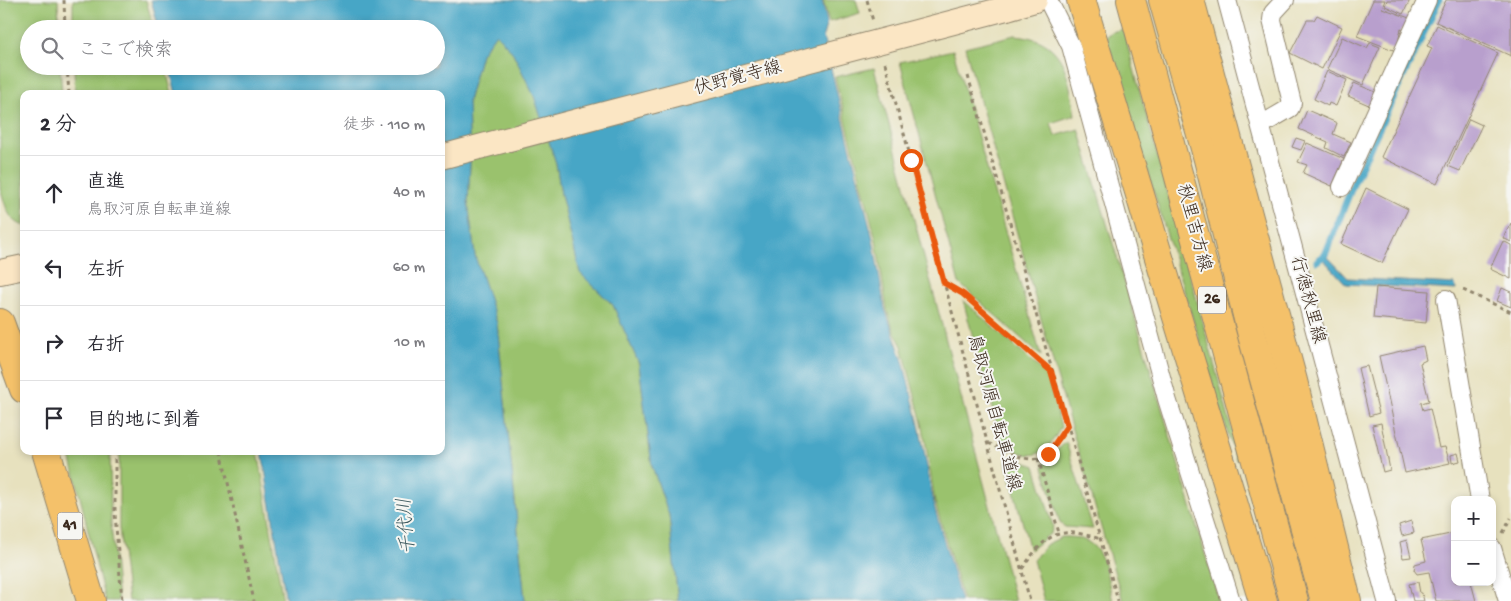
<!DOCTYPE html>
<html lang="ja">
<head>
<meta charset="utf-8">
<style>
  body { margin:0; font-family:"Gochi Hand","Klee One",sans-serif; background:#f2f2f3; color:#2b2b33 }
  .controls { position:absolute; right:15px; bottom:15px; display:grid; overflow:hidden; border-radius:10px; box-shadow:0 2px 8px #0003 }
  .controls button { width:45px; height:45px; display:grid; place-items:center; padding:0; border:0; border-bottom:1px solid #e1e1e2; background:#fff; color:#2b2b33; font:25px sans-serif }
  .stop { position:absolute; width:15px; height:15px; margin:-11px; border:4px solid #ea580c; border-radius:50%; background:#fff }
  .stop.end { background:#ea580c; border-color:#fff; box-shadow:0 1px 5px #0008 }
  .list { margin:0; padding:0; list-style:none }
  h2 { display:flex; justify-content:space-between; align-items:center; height:65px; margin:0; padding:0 20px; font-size:21px }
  h2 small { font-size:16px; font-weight:400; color:#7c7c81 }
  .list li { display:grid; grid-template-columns:32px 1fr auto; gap:15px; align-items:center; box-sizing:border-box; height:75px; padding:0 20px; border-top:1px solid #e1e1e2 }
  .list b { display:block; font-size:19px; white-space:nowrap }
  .list p { margin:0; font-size:16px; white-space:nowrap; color:#7c7c81 }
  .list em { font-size:16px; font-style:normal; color:#7c7c81 }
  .icon { flex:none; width:28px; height:28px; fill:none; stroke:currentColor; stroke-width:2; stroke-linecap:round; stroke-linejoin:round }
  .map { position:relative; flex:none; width:1511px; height:601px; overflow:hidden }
  .search { position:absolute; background:#fff; box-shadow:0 2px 8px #0003; left:20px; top:20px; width:425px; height:55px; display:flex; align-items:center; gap:12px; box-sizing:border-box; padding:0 18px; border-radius:28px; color:#7c7c81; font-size:19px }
  .panel { position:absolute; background:#fff; box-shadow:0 2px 8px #0003; left:20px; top:90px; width:425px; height:365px; border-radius:10px }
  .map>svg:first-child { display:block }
  .green { fill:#9ac26d; stroke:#6a7646 }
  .water { fill:#47a6c6; stroke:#416872 }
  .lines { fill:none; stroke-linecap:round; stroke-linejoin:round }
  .stream { stroke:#47a6c6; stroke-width:7 }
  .building { fill:#b89fcd }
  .street-casing { stroke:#91866e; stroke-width:20 }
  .secondary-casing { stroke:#91866e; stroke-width:26 }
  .primary-casing { stroke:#91866e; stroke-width:30 }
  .path { stroke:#91866e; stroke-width:3; stroke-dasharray:4 4; stroke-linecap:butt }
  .street { stroke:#fff; stroke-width:18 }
  .secondary { stroke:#fbe6c4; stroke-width:24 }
  .primary { stroke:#f4c16b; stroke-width:28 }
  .secondary-bridge-casing { stroke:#91866e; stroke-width:26; stroke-linecap:butt }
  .secondary-bridge { stroke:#fbe6c4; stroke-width:24 }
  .route { stroke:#ea580c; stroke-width:6 }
  .labels { text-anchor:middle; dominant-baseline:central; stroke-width:4; stroke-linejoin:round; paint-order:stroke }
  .shield { fill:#f6f6f2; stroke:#73675e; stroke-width:1 }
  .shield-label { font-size:16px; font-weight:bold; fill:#3b2a1e }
  .street-label { font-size:18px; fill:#3b2a1e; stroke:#f6f6f2 }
  .water-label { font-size:19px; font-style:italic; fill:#405c61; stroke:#f6f6f2 }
</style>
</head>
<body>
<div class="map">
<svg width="1511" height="601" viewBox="0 0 1511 601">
  <rect width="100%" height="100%" fill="#f6f6f2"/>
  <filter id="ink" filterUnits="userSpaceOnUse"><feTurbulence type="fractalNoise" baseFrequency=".02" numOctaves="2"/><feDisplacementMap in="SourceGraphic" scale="10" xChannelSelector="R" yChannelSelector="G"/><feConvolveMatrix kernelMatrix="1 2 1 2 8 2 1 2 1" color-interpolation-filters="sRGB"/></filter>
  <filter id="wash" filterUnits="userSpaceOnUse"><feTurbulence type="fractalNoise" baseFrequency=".0096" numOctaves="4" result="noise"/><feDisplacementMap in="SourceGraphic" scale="20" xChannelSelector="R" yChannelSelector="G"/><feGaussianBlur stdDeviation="1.12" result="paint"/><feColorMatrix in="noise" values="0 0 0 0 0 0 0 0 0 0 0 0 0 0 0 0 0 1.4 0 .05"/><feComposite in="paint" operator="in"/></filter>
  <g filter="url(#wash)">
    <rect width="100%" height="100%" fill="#e7e1be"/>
    <g class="green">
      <path d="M0 0H58L59 29H29V66H60L62 94H24V226C6 219 6 205 0 188Z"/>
      <path d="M73 0H146L154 29H73Z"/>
      <path d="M823 0H856L860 13 829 22Z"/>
      <path d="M1123 29 1240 459 1236 460 1106 36 1112 32Z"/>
      <path d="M496 33 513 53 534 96 556 163 561 194 580 273 613 305 639 364 652 466 669 515 678 601H525L497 323 475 256 468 202 470 165 468 102 481 54Z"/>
      <path d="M1015 35C1065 39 1068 74 1075 115L1051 123 1055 136 1079 129 1219 601H1123L1070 423 965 47Z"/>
      <path d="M953 50 1041 356 959 283 900 62Z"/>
      <path d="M74 66H165L172 94H75Z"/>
      <path d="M874 68 1015 601H963L935 502 923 427 902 346 893 329 887 310 876 240 835 77Z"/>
      <path d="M963 300 1047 375 1061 427C1044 458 1032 463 1001 442Z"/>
      <path d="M1066 442 1093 529 1065 527 1060 523 1043 467 1047 460Z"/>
      <path d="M69 451H110L111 523 118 601H105Z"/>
      <path d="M119 451H258L283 601H128L119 528Z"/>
      <path d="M1006 462H1025L1035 466 1053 526 1051 533 1030 550Z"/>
      <path d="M1062 537C1106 535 1104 568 1113 601H1044L1033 560 1047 544Z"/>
    </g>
    <g class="water">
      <path d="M151 0H822L827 22 823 36 873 239 885 309 903 361 919 424 935 509 961 601H678L669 515 652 466 639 364 613 305 580 273 561 194 556 163 534 96 513 53 496 33 481 54 468 101 470 165 468 202 475 256 497 323 525 601H286L262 451H441V94H176L169 66H436V29H159Z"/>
      <path d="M1326 255 1348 278 1455 284 1456 290 1346 284 1323 259Z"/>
    </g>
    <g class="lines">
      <path class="stream" d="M1317 261 1325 255 1354 182 1439 0"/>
    </g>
    <g id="blocks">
      <g class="building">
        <path d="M1373 0H1385L1382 8 1412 19 1406 31 1401 29 1396 51 1357 36Z"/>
        <path d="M1387 0H1410L1403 14 1385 6Z"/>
        <path d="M1446 0H1511V56L1436 22Z"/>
        <path d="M1317 15 1342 27 1322 69 1290 53 1307 20H1314Z"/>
        <path d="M1437 25 1498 53 1437 184 1381 157 1432 48 1427 46Z"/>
        <path d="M1342 37 1367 48 1370 43 1380 47 1363 85 1327 69Z"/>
        <path d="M1327 71 1347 80 1336 106 1329 103 1328 106 1314 99Z"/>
        <path d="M1354 83 1378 93 1371 106 1348 96Z"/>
        <path d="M1307 110 1337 123 1333 134 1351 142 1344 157 1326 148 1328 142 1299 129Z"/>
        <path d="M1469 119 1482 125 1460 171 1448 166Z"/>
        <path d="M1296 138 1305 141 1301 150 1292 147Z"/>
        <path d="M1307 143 1344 159 1332 186 1303 173 1307 165 1298 162Z"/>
        <path d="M1366 188 1408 209 1382 263 1341 244Z"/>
        <path d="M1511 223V242L1503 238Z"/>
        <path d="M1503 241 1511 245V279L1490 269Z"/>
        <path d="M1376 287 1429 291 1426 323 1373 318Z"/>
        <path d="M1502 288 1511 292V307L1497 301Z"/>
        <path d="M1423 346 1426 360 1420 363 1429 401 1421 403 1423 410 1430 408 1439 448 1445 447 1450 463 1405 473 1379 356Z"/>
        <path d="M1367 366 1379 413 1369 416 1358 368Z"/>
        <path d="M1381 423 1390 470 1383 472 1372 425Z"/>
        <path d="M1458 453 1460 461 1452 463 1451 455Z"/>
        <path d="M1411 521 1414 533 1402 536 1399 525Z"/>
        <path d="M1455 533V582H1471L1476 601H1436L1429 572 1417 574 1414 570 1415 564 1426 561 1421 540Z"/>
        <path d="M1407 540 1411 557 1403 558 1400 542Z"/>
        <path d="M1418 582 1420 593H1422L1424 601H1413L1409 584Z"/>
      </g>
    </g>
  </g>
  <g filter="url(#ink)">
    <use href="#blocks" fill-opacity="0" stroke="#91866e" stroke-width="1"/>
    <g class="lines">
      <g class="street-casing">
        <g id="street">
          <path d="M1048 0 1071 46 1167 399 1231 601"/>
          <path d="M1227 0 1387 601"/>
          <path d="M1261 125 1290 108 1292 103 1272 20 1273 13 1285 0"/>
          <path d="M1342 187 1427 0"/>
          <path d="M1446 299 1480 500"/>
          <path d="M1492 548 1508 601"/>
        </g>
      </g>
      <g class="secondary-casing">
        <g id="secondary">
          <path d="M1007 8 1035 0"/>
          <path d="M0 272 24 267"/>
        </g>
      </g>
      <g class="primary-casing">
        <g id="primary">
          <path d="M1081 0 1263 601"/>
          <path d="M1131 0 1294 601"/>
          <path d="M1163 0 1208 159 1252 335 1325 601"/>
          <path d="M1190 0 1293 381 1347 601"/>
          <path d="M0 323 24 389"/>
          <path d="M46 451 91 601"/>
        </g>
      </g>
      <g class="path">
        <path d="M64 0 65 29"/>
        <path d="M867 0 873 21"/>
        <path d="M885 63 1030 601"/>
        <path d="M67 66 69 94"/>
        <path d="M968 76 1118 601"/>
        <path d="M945 283 963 294 1051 371"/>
        <path d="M1463 290 1511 312"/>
        <path d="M988 443C1031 462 1040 472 1067 426"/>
        <path d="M115 451V514L122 601"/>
        <path d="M221 451 254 601"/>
        <path d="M1038 458 1059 533"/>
        <path d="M1503 533 1511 518"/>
        <path d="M1022 569C1046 534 1058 525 1100 539"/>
      </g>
      <use href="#street" class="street"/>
      <use href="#secondary" class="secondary"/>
      <use href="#primary" class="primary"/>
      <g class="secondary-bridge-casing">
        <path id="secondary-bridge" d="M441 157 1007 8"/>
      </g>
      <use href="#secondary-bridge" class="secondary-bridge"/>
    </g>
  </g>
  <g class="lines" filter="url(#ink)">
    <path class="route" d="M911 160 944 283 963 294 1051 371 1067 426 1048 454"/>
  </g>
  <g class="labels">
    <g class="shield">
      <rect x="1198" y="286.5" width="28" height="27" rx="4"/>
      <rect x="57.5" y="512.5" width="25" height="27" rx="4"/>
    </g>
    <g class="shield-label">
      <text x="1212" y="300">26</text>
      <text x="70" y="526">41</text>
    </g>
    <g class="street-label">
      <text transform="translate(738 79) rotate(-15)">伏野覚寺線</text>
      <text transform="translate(1193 228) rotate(75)">秋里吉方線</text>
      <text transform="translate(1307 300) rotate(75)">行徳秋里線</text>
      <text transform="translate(993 413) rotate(75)">鳥取河原自転車道線</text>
    </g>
    <g class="water-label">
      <text transform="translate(408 526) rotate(-95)">千代川</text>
    </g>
  </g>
</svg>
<div class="controls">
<button>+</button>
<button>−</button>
</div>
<div class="stop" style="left:911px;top:160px"></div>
<div class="stop end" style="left:1048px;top:454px"></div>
<div class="search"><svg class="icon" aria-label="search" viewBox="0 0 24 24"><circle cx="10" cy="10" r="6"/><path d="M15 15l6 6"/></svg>ここで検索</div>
<section class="panel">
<h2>2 分<small>徒歩 · 110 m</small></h2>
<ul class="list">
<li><svg class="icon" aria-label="ahead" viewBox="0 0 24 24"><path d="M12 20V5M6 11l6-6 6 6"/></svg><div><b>直進</b><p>鳥取河原自転車道線</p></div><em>40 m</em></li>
<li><svg class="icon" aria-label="left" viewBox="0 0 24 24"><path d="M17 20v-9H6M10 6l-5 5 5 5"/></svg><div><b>左折</b></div><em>60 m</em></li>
<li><svg class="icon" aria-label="right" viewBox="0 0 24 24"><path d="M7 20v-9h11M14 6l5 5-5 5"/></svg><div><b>右折</b></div><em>10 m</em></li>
<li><svg class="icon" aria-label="arrive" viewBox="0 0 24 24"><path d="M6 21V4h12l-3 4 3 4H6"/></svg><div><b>目的地に到着</b></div></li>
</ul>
</section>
</div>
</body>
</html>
